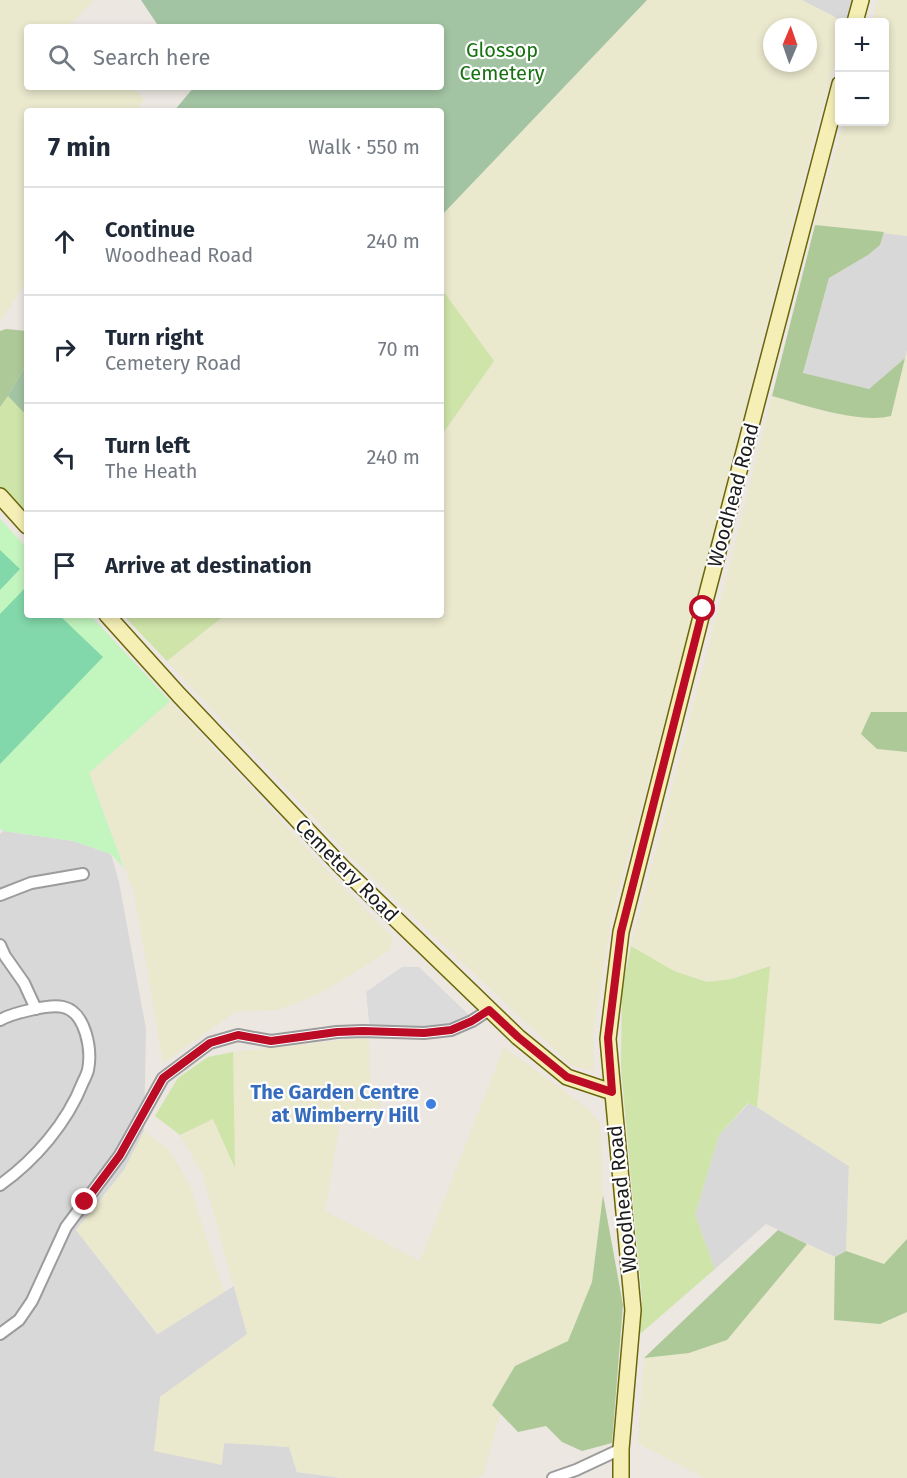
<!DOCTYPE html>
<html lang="en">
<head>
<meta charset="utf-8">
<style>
  body { margin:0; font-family:"Fira Sans",sans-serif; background:#f2f2f3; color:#1f2937 }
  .controls { position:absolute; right:18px; top:18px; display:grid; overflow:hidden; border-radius:6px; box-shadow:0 3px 9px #0003 }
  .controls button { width:54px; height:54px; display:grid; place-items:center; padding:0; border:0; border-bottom:2px solid #e0e1e3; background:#fff; color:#1f2937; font:30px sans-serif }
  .compass { position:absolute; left:763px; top:18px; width:54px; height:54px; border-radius:50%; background:#fff; box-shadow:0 3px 9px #0003; rotate:2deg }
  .stop { position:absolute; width:18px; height:18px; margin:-14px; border:4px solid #bb0b25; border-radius:50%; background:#fff }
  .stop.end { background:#bb0b25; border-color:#fff; box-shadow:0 2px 6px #0008 }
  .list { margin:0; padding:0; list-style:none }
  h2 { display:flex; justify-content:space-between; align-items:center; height:78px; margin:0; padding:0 24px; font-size:26px }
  h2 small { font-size:20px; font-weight:400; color:#747a83 }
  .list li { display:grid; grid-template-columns:39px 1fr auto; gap:18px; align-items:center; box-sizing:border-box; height:108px; padding:0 24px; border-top:2px solid #e0e1e3 }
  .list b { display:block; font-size:22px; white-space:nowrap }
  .list p { margin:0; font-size:20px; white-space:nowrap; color:#747a83 }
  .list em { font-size:20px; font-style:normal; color:#747a83 }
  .icon { flex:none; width:33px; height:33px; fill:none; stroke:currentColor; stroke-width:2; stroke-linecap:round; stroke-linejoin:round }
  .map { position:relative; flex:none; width:907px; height:1478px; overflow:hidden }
  .search { position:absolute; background:#fff; box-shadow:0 3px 9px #0003; left:24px; top:24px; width:420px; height:66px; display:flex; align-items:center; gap:15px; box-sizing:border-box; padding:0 21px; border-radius:6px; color:#747a83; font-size:22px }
  .panel { position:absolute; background:#fff; box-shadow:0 3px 9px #0003; left:24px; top:108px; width:420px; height:510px; border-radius:6px }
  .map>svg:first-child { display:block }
  .residential { fill:#d9d8d8 }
  .farmland { fill:#eae8cd; fill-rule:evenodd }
  .grass { fill:#cfe4a9 }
  .forest { fill:#aec998 }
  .cemetery { fill:#a3c4a3 }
  .park { fill:#c3f5bf }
  .pitch { fill:#82d8aa }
  .parking { fill:#dbdbdb }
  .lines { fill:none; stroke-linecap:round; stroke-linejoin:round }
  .street-casing { stroke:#9c9c9c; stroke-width:14 }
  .secondary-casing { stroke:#6a660a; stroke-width:18 }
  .street { stroke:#fff; stroke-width:10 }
  .secondary { stroke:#f5efb6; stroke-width:15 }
  .route { stroke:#bb0b25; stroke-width:8 }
  .shop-dot { fill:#3f7fe0; stroke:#fff; stroke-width:2 }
  .labels { text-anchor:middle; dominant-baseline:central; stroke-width:4.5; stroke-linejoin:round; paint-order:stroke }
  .park-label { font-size:20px; fill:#177111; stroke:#fff }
  .street-label { font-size:20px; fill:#1b1b1b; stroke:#fff }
  .shop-label { font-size:20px; font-weight:bold; fill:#366cbe; stroke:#fff; text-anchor:end }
</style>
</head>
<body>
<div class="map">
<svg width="907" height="1478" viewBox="0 0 907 1478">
  <rect width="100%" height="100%" fill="#ece7e1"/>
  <g class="residential">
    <path d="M802 0H854L847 22H844Z"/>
    <path d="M884 232 907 236V351L905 358 869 389 803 374 829 278 868 255 880 245Z"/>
    <path d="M3 831 73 841 111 854 119 882 146 1029 144 1131 124 1170 76 1230 157 1334 234 1286 248 1334 160 1397 221 1465 224 1442 289 1447 297 1472 342 1478H0V834Z"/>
    <path d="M749 1103 757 1107 849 1166 846 1251 835 1257 766 1224 715 1269 695 1215 719 1135Z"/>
  </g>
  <g class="farmland">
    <path d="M0 0H94L70 24 73 27H27V87H132L144 99 136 111H27V280L0 322Z"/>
    <path d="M647 0H802L844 22H840L839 49 817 126 680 664 612 914 593 1034 594 1071 571 1065 351 857 167 661 225 615H441V436L494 361 441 288V216ZM772 27H808V63H772Z"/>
    <path d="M878 0H907V236L815 225 844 122H884V22H872Z"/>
    <path d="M907 351V712H871L877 749 907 752V1239L884 1264 846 1251 849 1166 757 1107 769 966 732 979 707 982 674 971 631 946 731 560 772 396 834 414 891 416Z"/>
    <path d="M170 701 333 877 393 937 390 950 321 993 278 1010 235 1012 163 1063 134 892 89 773Z"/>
    <path d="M369 1037 370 1089 382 1090 379 1114 340 1121 325 1211 420 1261 504 1047 587 1108 600 1123 603 1195 592 1282 568 1341 515 1366 492 1405 500 1414 483 1475 477 1478H342L297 1472 289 1447 224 1443 222 1465 154 1451 160 1397 247 1334 203 1175 180 1135 213 1119 235 1166 233 1052Z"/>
    <path d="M144 1131 169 1150 189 1184 224 1292 158 1334 76 1230 124 1170Z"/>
    <path d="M807 1244 835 1257 834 1320 879 1324 907 1312V1478H704L638 1443 644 1358 689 1353 727 1340Z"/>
  </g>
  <g class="grass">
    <path d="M441 288 494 361 441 436Z"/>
    <path d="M8 396 27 416V515L0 487V407Z"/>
    <path d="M123 615H225L167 661Z"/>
    <path d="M631 946 674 971 707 982 732 979 770 966 757 1107 748 1103 719 1135 695 1215 715 1269 640 1334 642 1300 621 1067 622 989Z"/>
    <path d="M233 1052 235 1168 213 1119 180 1135 155 1116 178 1078 208 1057Z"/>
  </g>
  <g class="forest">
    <path d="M815 225 884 232 880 245 868 255 829 278 803 373 869 389 905 358 891 416C859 424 804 405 772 396Z"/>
    <path d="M6 329 27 331V363L8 396 0 407V331Z"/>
    <path d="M871 712H907V752L877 749 861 734Z"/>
    <path d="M603 1195 623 1305 612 1443 582 1451 562 1442 546 1426 518 1432 492 1405 515 1366 568 1341 592 1282Z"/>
    <path d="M778 1230 807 1244 727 1340 689 1353 644 1358Z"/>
    <path d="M907 1239V1312L880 1324 834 1320 835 1257 846 1251 884 1264Z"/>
  </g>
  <g class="cemetery">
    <path d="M141 0H647L441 216V111H174L194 87H441V27H159Z"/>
    <path d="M27 363V416L8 396Z"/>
  </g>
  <path class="park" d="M0 519 27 548V615H90L170 701 89 773 124 868 111 854 73 841 3 831 0 828Z"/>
  <g class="pitch">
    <path d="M0 550 20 569 0 590Z"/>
    <path d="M27 586V615H59L103 657 0 764V614Z"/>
  </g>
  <path class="parking" d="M402 967H419L472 1018 451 1030 370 1031 366 992Z"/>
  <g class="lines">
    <g class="street-casing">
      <g id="street">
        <path d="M0 895 31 883 83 874"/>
        <path d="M0 945 5 956 24 983 36 1009"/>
        <path d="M0 1020C13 1013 49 1004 63 1007 86 1012 92 1050 88 1070 87 1074 85 1078 83 1082 67 1123 35 1160 0 1185"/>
        <path d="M0 1334 19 1320 32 1301 66 1227 120 1155 163 1078 210 1043 238 1035 271 1041 337 1032 363 1031 424 1033 451 1030 472 1021 489 1010"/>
        <path d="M553 1478 576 1470 621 1449"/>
      </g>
    </g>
    <g class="secondary-casing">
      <g id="secondary">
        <path d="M855 22 861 0"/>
        <path d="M0 496 27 526"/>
        <path d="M107 615 179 695 343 868 518 1037 567 1077 612 1092"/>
        <path d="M621 1478V1449L633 1310 608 1039 621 932 703 609 840 84"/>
      </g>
    </g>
    <use href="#street" class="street"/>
    <use href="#secondary" class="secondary"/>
  </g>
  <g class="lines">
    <path class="route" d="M85 1202 120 1155 163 1078 210 1043 238 1035 271 1041 337 1032 363 1031 424 1033 451 1030 472 1021 489 1010 518 1037 567 1077 612 1092 608 1038 621 932 703 609"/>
  </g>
  <circle class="shop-dot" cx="431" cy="1104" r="6"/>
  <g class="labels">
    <g class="park-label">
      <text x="502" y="50">Glossop<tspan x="502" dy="23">Cemetery</tspan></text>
    </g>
    <g class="street-label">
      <text transform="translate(733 495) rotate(-75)">Woodhead Road</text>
      <text transform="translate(347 870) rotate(45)">Cemetery Road</text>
      <text transform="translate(622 1199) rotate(-96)">Woodhead Road</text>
    </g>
    <g class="shop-label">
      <text x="419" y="1092">The Garden Centre<tspan x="419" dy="23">at Wimberry Hill</tspan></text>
    </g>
  </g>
</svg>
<div class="controls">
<button>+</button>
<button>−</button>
</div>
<svg class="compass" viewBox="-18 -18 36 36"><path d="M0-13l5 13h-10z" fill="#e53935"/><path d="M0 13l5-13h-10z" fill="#747a83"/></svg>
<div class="stop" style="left:703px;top:609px"></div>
<div class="stop end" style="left:85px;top:1202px"></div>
<div class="search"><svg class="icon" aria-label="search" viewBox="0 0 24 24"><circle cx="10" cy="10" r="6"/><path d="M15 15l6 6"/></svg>Search here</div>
<section class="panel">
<h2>7 min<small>Walk · 550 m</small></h2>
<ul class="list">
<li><svg class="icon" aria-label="ahead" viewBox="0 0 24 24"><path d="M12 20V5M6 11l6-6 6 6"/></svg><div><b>Continue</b><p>Woodhead Road</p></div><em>240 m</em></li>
<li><svg class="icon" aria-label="right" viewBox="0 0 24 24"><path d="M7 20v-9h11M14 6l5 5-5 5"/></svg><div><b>Turn right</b><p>Cemetery Road</p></div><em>70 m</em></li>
<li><svg class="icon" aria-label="left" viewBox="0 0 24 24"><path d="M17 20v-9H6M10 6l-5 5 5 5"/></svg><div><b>Turn left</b><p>The Heath</p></div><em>240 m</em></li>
<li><svg class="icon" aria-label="arrive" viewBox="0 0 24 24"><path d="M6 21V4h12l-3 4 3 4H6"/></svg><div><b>Arrive at destination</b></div></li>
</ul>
</section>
</div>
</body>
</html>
